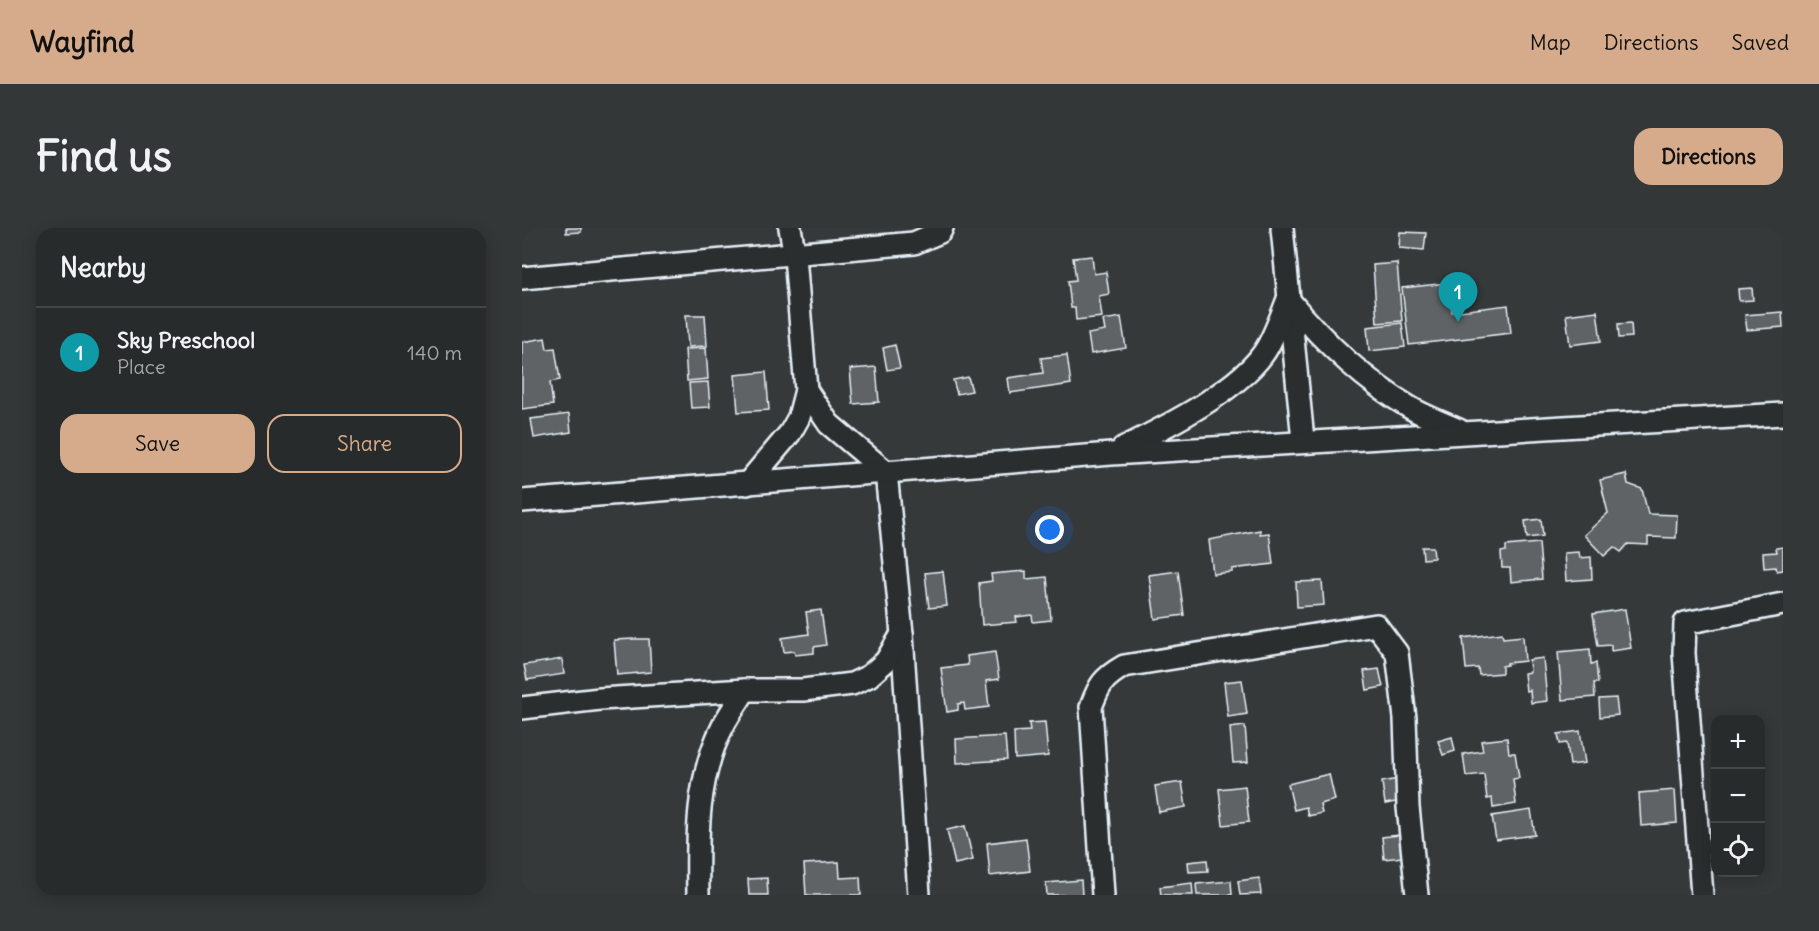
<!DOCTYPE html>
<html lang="en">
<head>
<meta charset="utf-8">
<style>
  body { margin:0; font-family:Delius,sans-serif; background:#343738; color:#f1f3f6 }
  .controls { position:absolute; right:18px; bottom:18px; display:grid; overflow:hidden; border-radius:12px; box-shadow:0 3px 15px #0003 }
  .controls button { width:54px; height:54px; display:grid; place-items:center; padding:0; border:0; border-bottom:2px solid #444748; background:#282b2c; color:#f1f3f6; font:30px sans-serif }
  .you { position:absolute; left:528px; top:302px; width:21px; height:21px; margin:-15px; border:4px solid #fff; border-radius:50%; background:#1a73e8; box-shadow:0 0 0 9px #1a73e833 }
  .badge { display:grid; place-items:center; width:39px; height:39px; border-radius:50%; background:#d6ab8b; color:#fff; font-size:20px; font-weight:700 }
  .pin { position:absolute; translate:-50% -50px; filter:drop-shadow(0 2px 3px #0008) }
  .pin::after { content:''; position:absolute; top:32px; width:21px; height:18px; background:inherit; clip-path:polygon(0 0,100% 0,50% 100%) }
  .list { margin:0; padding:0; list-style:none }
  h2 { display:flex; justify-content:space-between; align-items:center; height:78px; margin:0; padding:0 24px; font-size:26px }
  h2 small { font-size:20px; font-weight:400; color:#a5a7a9 }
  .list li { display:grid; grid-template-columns:39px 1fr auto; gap:18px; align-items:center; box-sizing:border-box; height:90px; padding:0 24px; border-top:2px solid #444748 }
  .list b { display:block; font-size:22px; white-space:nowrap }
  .list p { margin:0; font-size:20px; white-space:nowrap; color:#a5a7a9 }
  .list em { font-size:20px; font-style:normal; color:#a5a7a9 }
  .actions { display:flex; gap:12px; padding:18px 24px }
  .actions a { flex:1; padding:14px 0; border:2px solid #d6ab8b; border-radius:18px; text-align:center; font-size:21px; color:#d6ab8b }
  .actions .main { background:#d6ab8b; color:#111 }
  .icon { flex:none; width:33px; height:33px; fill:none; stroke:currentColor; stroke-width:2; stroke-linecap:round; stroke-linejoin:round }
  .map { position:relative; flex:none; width:1261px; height:667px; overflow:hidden; border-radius:18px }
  header { display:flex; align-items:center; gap:36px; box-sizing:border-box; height:84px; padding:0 30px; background:#d6ab8b; color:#111 }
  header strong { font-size:28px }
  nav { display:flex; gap:33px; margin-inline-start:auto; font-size:21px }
  .intro { display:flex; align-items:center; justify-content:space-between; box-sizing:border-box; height:144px; padding:0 36px }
  h1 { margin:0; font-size:42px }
  .button { padding:15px 27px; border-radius:18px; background:#d6ab8b; color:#111; font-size:21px; font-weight:700 }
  main { display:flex; gap:36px; padding:0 36px }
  aside { flex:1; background:#282b2c; border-radius:18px; box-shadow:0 3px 15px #0003 }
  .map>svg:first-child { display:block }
  .building { fill:#5f6365; stroke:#e8f1f8; stroke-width:1.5 }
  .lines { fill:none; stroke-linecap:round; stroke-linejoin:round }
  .minor-casing { stroke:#e8f1f8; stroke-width:26 }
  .minor { stroke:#2a2d2e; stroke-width:21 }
</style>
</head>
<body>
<header>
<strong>Wayfind</strong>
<nav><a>Map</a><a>Directions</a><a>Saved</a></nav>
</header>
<div class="intro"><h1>Find us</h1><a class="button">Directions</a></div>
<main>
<aside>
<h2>Nearby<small></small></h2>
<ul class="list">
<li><span class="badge" style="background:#0f9aa8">1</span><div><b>Sky Preschool</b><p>Place</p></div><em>140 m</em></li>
</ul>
<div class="actions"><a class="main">Save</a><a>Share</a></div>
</aside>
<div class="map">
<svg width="1261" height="667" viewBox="0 0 1261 667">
  <rect width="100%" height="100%" fill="#35393a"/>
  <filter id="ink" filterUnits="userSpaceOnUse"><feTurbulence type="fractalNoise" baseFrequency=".0167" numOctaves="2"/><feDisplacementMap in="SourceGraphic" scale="12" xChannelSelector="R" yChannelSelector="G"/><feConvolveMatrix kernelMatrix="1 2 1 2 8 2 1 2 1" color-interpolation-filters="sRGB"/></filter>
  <g filter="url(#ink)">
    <g class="building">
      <path d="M44 0H59V4L44 5Z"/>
      <path d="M878 4 904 5 902 22 877 20Z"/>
      <path d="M570 28 572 46 584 44 587 66 577 68 580 89 554 92 553 80H549L546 53 554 52 551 30Z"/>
      <path d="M875 35 880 93 855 95 851 37Z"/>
      <path d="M926 55 930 84 986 77 989 105 887 117 880 60Z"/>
      <path d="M1230 60 1231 72 1217 73 1216 61Z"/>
      <path d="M1075 83 1079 113 1048 117 1044 87Z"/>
      <path d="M1260 84 1261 99 1225 102 1223 87Z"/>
      <path d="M164 87H183L185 118 166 119Z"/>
      <path d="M599 89 604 120 569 126 566 106 583 103 581 92Z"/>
      <path d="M880 95 883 119 847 123 845 99Z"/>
      <path d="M1109 95 1110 109 1097 110 1096 96Z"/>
      <path d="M23 110 25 121 33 120 38 152 28 154 31 177 0 181V114Z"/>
      <path d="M373 117 378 140 365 142 361 120Z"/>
      <path d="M184 120 186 151 165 153 163 121Z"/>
      <path d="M545 127 549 156 488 165 486 150 521 145 519 130Z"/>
      <path d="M354 139 357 174 331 176 328 141Z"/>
      <path d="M244 144 247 182 216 184 213 147Z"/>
      <path d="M446 149 450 163 435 166 431 152Z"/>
      <path d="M186 154 188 179 169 180 167 155Z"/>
      <path d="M47 186 49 204 12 210 9 191Z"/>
      <path d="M1104 246 1106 256 1120 261 1126 286 1155 287 1154 310 1126 309V317L1106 316 1099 324 1092 319 1082 328 1062 307 1086 285 1078 252Z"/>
      <path d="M1019 291 1021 308 1005 310 1003 293Z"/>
      <path d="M738 302V306L747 305 751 336 710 341V344L691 346 687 312Z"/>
      <path d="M1017 315 1020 351 989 354 988 340H980L979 324 984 323V318Z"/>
      <path d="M900 319H911L912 330 901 331Z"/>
      <path d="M1261 319V342L1255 343 1254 339 1242 340 1241 325 1255 324 1254 320Z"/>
      <path d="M1057 324 1058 330 1069 329 1070 351 1044 353 1042 325Z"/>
      <path d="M421 343 425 378 407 380 403 345Z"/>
      <path d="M504 343V351L525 349 529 392 511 394 510 387 494 389 495 394 460 397 457 355 470 353 469 346Z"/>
      <path d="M656 343 662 387 633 391 627 347Z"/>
      <path d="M800 353 802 377 775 379 774 354Z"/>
      <path d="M1103 381 1109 420 1089 423V417L1076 418 1071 386Z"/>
      <path d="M299 382 304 417 292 419V425L273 427 272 423 262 424 260 410 287 406 284 384Z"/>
      <path d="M980 405 981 410 1001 408 1003 433 985 435V437L980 438V445L957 447 956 440 944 441 941 410Z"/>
      <path d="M112 411H127L129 444 95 447 92 412Z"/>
      <path d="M1068 421 1069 436 1074 435 1076 455H1072L1073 469 1040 472 1036 424Z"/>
      <path d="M473 424 477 451 464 453 467 479 443 482 442 475 436 476V482L425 484 419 440 446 437 445 428Z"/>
      <path d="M1021 430 1025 473 1009 475 1008 462 1004 463 1002 445 1008 444 1007 432Z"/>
      <path d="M40 431 42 446 5 452 2 437Z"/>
      <path d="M857 441 861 459 845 462 842 443Z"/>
      <path d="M720 452 725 486 706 489 702 454Z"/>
      <path d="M1094 470 1096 487 1078 489 1077 471Z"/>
      <path d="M523 494 526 528 493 531 492 504 508 503 507 495Z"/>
      <path d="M723 498 726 534 711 535 708 500Z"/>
      <path d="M1058 503 1063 535 1048 537 1045 515 1038 516 1036 506Z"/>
      <path d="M483 508 485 532 435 535 434 511Z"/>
      <path d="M930 509 933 523 921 527 916 513Z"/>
      <path d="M985 510 987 525H993L997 550 991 551 994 576 971 580 970 570 965 571 962 546 944 548 941 526 961 523 959 513Z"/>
      <path d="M807 546 813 572 798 576 800 585 786 588 784 579 772 582 766 556Z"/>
      <path d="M876 551 879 573 863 576 860 554Z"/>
      <path d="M660 554 664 579 637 584 633 558Z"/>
      <path d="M723 558 727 594 701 597 697 561Z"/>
      <path d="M1153 562 1155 595 1119 598 1117 565Z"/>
      <path d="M1009 582 1013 607 974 612 970 588Z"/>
      <path d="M443 598 451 632 433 636 425 602Z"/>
      <path d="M877 607 878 617 888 616 890 628 862 631 860 609Z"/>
      <path d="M504 610 508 643 468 648 465 615Z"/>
      <path d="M685 632 686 643 667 644 666 634Z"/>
      <path d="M317 634 318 650 338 649 339 667H284L282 636Z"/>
      <path d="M245 650 246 667H227L226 651Z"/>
      <path d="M737 650 739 666 718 667 716 653Z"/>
      <path d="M559 652 560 667H525L524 655Z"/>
      <path d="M709 653 710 667H675L674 656Z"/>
      <path d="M670 655 671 667H639L638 659Z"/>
    </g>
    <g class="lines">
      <g class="minor-casing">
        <g id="minor">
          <path d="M760 0 781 212"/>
          <path d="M0 50 392 15 418 4 420 0"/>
          <path d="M284 162 307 196 364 244 380 406 397 667"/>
          <path d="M601 220C642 200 724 159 746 118 754 103 760 87 766 71 800 112 840 151 887 179 902 188 920 195 937 202"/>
          <path d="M225 256 268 205 277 189 284 162 273 28 268 0"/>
          <path d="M0 273 589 226 1261 186"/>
          <path d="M0 480 78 471 223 462H281L330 456 347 448 364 433 380 406"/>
          <path d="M176 667C175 610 174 550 201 498 207 486 216 474 223 462"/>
          <path d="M581 667 569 479C577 457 581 450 602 438L854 397 875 425 883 490 886 579 895 667"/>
          <path d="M1180 667 1162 425 1163 395 1261 376"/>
        </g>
      </g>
      <use href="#minor" class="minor"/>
    </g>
  </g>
</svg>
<div class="controls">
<button>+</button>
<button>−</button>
<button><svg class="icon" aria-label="locate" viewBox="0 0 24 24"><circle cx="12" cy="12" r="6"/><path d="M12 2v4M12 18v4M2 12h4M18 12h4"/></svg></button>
</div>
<div class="you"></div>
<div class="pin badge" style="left:936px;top:94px;background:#0f9aa8">1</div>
</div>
</main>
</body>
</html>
